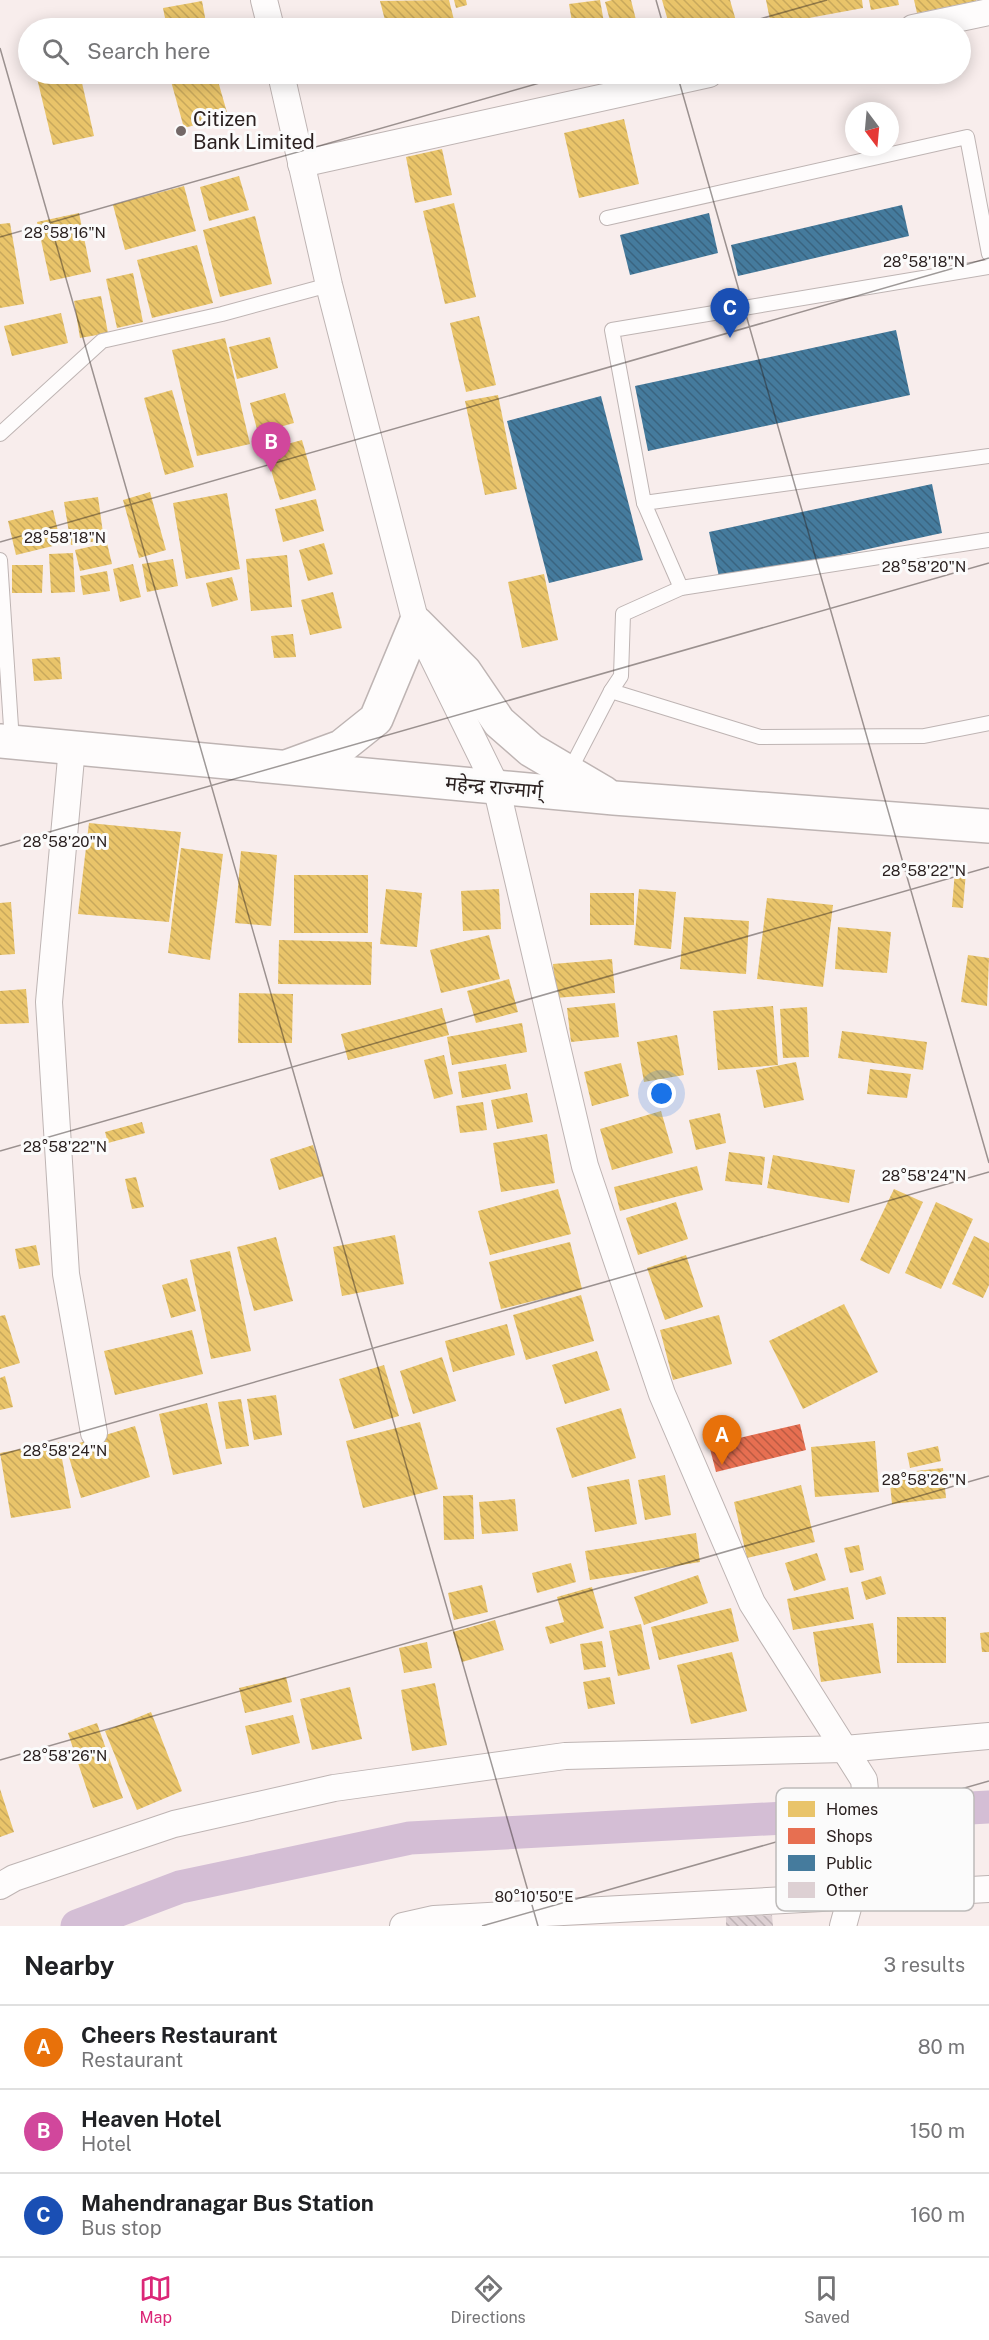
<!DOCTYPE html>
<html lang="en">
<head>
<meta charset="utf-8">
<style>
  body { margin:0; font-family:"Public Sans","Noto Sans Devanagari",sans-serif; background:#f2f2f2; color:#202124 }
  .compass { position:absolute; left:845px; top:102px; width:54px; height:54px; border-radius:50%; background:#fff; box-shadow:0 3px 15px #0003; rotate:164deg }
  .you { position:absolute; left:662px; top:1094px; width:21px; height:21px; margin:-15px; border:4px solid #fff; border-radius:50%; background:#1a73e8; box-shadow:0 0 0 9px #1a73e833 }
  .badge { display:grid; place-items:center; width:39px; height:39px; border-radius:50%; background:#db2777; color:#fff; font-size:20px; font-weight:700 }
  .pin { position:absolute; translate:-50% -50px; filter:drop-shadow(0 2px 3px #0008) }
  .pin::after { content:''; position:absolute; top:32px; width:21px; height:18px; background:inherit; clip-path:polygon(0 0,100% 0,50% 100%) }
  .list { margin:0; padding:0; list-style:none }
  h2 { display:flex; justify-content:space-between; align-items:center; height:78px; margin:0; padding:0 24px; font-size:26px }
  h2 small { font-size:20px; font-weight:400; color:#757577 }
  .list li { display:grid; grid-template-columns:39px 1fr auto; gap:18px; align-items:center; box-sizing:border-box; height:84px; padding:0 24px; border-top:2px solid #e0e0e0 }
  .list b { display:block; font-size:22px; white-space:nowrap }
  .list p { margin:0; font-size:20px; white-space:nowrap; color:#757577 }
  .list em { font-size:20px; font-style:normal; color:#757577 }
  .icon { flex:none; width:33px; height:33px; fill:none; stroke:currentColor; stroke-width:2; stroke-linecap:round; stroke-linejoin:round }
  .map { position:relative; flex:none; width:989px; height:1926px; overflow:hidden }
  .search { position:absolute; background:#fff; box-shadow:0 3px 15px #0003; left:18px; right:18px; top:18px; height:66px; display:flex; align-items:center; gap:15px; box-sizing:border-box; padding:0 21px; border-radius:33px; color:#757577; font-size:22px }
  .sheet { height:330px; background:#fff }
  nav { display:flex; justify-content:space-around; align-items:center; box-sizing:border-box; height:84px; border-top:2px solid #e0e0e0; background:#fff; font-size:16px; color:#757577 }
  nav a { display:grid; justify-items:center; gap:3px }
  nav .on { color:#db2777 }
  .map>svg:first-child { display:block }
  .homes { fill:url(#homes-back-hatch) }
  .shops { fill:url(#shops-back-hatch) }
  .public { fill:url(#public-back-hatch) }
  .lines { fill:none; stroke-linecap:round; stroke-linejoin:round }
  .canal { stroke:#d4bed5; stroke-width:33 }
  .building { fill:url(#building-back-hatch) }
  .service-casing { stroke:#beb4b3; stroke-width:16 }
  .minor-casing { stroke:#beb4b3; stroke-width:28 }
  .trunk-casing { stroke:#beb4b3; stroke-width:36 }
  .service { stroke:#fefcfc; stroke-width:14 }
  .minor { stroke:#fefcfc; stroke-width:26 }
  .trunk { stroke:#fefcfc; stroke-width:33 }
  .ticks { fill:none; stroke:#2b2120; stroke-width:1.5; stroke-opacity:0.45 }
  .poi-dot { fill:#736867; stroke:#fbfbfb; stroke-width:2 }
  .labels { text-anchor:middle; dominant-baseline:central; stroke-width:6; stroke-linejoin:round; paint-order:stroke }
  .poi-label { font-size:20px; fill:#2b2120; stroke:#fbfbfb; text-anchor:start }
  .street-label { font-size:20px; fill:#2b2120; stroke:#fbfbfb }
  .key { fill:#fbfbfb; stroke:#bdbab9; stroke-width:1.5 }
  .key-label { font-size:16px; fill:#2b2120 }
  .ticks-label { font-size:15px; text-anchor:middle; fill:#2b2120; stroke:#fbfbfb; stroke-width:6; stroke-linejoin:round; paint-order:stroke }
</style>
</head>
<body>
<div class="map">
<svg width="989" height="1926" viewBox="0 0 989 1926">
  <defs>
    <pattern id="homes-back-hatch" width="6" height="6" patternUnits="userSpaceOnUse" patternTransform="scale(1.5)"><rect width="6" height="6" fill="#e9c46a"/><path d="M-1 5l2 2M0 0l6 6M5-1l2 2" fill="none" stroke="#c8a85c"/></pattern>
    <pattern id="shops-back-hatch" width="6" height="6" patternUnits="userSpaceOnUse" patternTransform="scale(1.5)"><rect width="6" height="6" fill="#e76f51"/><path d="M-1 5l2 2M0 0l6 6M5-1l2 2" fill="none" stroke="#bb5b43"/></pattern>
    <pattern id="public-back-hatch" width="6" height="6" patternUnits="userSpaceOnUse" patternTransform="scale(1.5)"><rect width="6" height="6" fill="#457b9d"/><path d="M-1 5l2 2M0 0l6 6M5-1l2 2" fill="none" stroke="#3a6480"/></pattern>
    <pattern id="building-back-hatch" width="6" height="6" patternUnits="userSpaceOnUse" patternTransform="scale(1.5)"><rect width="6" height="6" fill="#ddd0d3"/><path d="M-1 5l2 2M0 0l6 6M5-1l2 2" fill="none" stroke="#beb2b5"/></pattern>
  </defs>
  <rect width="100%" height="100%" fill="#f8edec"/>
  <g class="homes">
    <path d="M449 0 454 20 418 28H387L380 1Z"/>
    <path d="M454 0H466L467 5 456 8Z"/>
    <path d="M600 0 605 28H573L569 4Z"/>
    <path d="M612 0H631L638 28H612L605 2Z"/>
    <path d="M662 0H730L736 21 711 28H670Z"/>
    <path d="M766 0H862L863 8 771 25Z"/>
    <path d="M869 0H898L899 5 871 10Z"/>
    <path d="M914 0H976V1L917 13Z"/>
    <path d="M202 1 207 28H167L163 8Z"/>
    <path d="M68 21 69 28H37Z"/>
    <path d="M150 21 152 28H122Z"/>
    <path d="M36 74H80L94 136 53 145Z"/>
    <path d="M169 74H216L228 116 184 128Z"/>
    <path d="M624 119 639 184 579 198 564 133Z"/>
    <path d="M442 149 452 195 415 203 406 157Z"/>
    <path d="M239 176 249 210 209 221 200 187Z"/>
    <path d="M184 186 196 231 125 250 113 205Z"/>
    <path d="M454 203 476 297 445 304 423 211Z"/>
    <path d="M79 213 91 272 50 281 37 222Z"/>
    <path d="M255 216 272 284 220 297 203 230Z"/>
    <path d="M10 223 24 304 0 308V224Z"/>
    <path d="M197 245 213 303 152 318 137 260Z"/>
    <path d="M133 273 143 322 117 328 106 279Z"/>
    <path d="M101 296 108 333 80 338 74 301Z"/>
    <path d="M61 313 68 343 12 356 4 326Z"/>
    <path d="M479 316 496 385 466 392 450 323Z"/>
    <path d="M270 337 278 368 237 379 229 347Z"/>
    <path d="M225 338 250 444 197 456 172 350Z"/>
    <path d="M172 390 194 467 165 475 144 398Z"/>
    <path d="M285 393 294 423 258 433 250 403Z"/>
    <path d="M498 395 517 489 485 495 465 401Z"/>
    <path d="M302 440 316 490 280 500 265 450Z"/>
    <path d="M150 492 166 550 139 558 123 500Z"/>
    <path d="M227 493 240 569 186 579 173 503Z"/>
    <path d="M98 497 104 540 71 545 64 502Z"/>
    <path d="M316 499 324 531 283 542 275 509Z"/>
    <path d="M53 510 61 544 16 555 8 521Z"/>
    <path d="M107 543 112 564 80 571 75 550Z"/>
    <path d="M324 543 333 574 308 581 299 550Z"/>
    <path d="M73 553 75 592 51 593 49 554Z"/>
    <path d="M287 555 292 607 251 611 246 559Z"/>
    <path d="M173 559 178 586 147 592 142 564Z"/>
    <path d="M133 564 141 597 120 602 113 569Z"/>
    <path d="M12 565H43L42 593H12Z"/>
    <path d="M107 571 110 591 83 595 80 576Z"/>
    <path d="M544 574 558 640 522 648 508 582Z"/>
    <path d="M232 577 238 600 212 607 206 583Z"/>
    <path d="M333 592 342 628 310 635 301 600Z"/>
    <path d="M293 634 296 657 274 658 271 636Z"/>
    <path d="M60 657 62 679 34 681 32 659Z"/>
    <path d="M89 823 181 832 169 922 78 914Z"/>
    <path d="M181 848 223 854 210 960 168 953Z"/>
    <path d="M241 851 277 855 271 926 235 923Z"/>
    <path d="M955 871 966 872 963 908 952 907Z"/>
    <rect x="294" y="875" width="74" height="58"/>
    <path d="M386 889 422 893 417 947 380 944Z"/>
    <path d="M499 889 501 929 463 931 461 891Z"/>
    <path d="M639 889 676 892 671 949 634 945Z"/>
    <rect x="590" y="893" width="44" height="32"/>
    <path d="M767 898 833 905 823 987 757 979Z"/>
    <path d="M11 902 15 954 0 955V903Z"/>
    <path d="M684 917 749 921 746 974 680 969Z"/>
    <path d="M838 927 891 932 887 973 835 969Z"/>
    <path d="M489 935 500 979 441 993 430 950Z"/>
    <path d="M279 940 372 942 371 985 278 984Z"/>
    <path d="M968 955 989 958 987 1006 961 1002Z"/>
    <path d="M612 959 615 993 556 998 553 964Z"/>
    <path d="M509 979 518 1012 476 1023 467 991Z"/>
    <path d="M26 989 29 1023 0 1024V991Z"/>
    <path d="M239 993 293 994 292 1043H238Z"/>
    <path d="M615 1003 619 1037 571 1042 567 1008Z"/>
    <path d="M773 1006 778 1065 718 1070 713 1011Z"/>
    <path d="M807 1007 809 1057 783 1058 780 1009Z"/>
    <path d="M442 1008 449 1035 348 1060 341 1034Z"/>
    <path d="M522 1023 527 1052 452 1065 447 1037Z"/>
    <path d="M842 1031 927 1042 923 1070 838 1058Z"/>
    <path d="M677 1035 684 1075 644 1082 637 1042Z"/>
    <path d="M444 1055 453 1094 434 1099 424 1060Z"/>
    <path d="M796 1062 804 1100 764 1108 756 1070Z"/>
    <path d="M621 1063 629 1096 592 1106 584 1072Z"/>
    <path d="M506 1064 511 1089 462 1098 458 1072Z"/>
    <path d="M870 1069 911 1074 907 1098 867 1094Z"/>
    <path d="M527 1093 533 1122 497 1129 491 1100Z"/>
    <path d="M483 1102 487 1130 460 1133 456 1106Z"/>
    <path d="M661 1111 673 1153 612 1170 600 1129Z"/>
    <path d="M720 1113 726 1143 696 1150 689 1120Z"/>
    <path d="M142 1122 145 1133 108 1143 105 1132Z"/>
    <path d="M547 1134 555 1183 501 1192 493 1143Z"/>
    <path d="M313 1145 323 1176 279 1190 270 1159Z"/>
    <path d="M729 1152 765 1157 762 1185 725 1181Z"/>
    <path d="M773 1155 855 1170 849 1203 767 1188Z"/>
    <path d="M697 1166 703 1190 620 1211 614 1187Z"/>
    <path d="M136 1177 144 1207 132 1209 125 1179Z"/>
    <path d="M558 1189 571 1234 490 1255 478 1211Z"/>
    <path d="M894 1189 923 1202 889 1274 860 1260Z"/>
    <path d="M676 1202 688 1239 638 1255 626 1218Z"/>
    <path d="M936 1202 973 1219 941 1289 905 1273Z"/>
    <path d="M395 1235 404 1284 342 1296 333 1247Z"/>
    <path d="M974 1236 989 1243V1285L983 1298 952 1284Z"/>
    <path d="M276 1237 293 1301 254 1311 237 1247Z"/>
    <path d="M570 1242 582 1289 501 1309 489 1262Z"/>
    <path d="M36 1245 40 1265 19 1269 15 1249Z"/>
    <path d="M230 1251 251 1351 211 1359 190 1260Z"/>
    <path d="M686 1255 703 1307 665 1320 647 1268Z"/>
    <path d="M187 1278 196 1311 171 1318 162 1285Z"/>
    <path d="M581 1295 594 1341 526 1360 513 1315Z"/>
    <path d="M844 1304 878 1372 803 1409 769 1341Z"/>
    <path d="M5 1315 20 1363 0 1369V1316Z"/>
    <path d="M719 1315 732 1364 673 1380 660 1330Z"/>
    <path d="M507 1324 515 1355 453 1372 445 1341Z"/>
    <path d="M192 1330 203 1374 115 1395 104 1351Z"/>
    <path d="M597 1351 610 1390 565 1404 552 1365Z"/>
    <path d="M442 1357 456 1401 413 1414 400 1371Z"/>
    <path d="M384 1365 399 1416 354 1429 339 1379Z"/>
    <path d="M5 1376 13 1407 0 1410V1378Z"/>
    <path d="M276 1395 282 1435 254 1440 247 1399Z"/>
    <path d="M241 1399 249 1446 226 1449 218 1402Z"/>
    <path d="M207 1403 222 1464 173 1475 159 1414Z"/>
    <path d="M621 1408 636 1458 572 1478 556 1428Z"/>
    <path d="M420 1422 438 1489 363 1508 346 1441Z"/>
    <path d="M135 1426 150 1477 81 1498 66 1447Z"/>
    <path d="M875 1441 879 1492 815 1497 811 1447Z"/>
    <path d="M59 1442 71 1508 11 1518 0 1453Z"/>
    <path d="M938 1446 941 1461 910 1468 907 1453Z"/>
    <path d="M943 1468 946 1498 892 1504 889 1474Z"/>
    <path d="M665 1475 671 1515 645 1520 638 1480Z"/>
    <path d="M629 1479 637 1524 595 1532 587 1487Z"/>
    <path d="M801 1485 815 1542 747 1558 734 1502Z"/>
    <path d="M473 1495 474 1539 444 1540 443 1496Z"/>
    <path d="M515 1499 518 1531 482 1534 479 1502Z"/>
    <path d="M696 1533 700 1562 590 1580 585 1551Z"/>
    <path d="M859 1545 864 1570 850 1573 844 1548Z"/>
    <path d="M817 1553 826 1580 794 1591 785 1563Z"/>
    <path d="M571 1563 576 1582 537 1593 532 1573Z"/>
    <path d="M698 1575 708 1603 644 1625 634 1597Z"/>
    <path d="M881 1576 886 1594 866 1600 861 1582Z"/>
    <path d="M482 1585 488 1612 454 1620 448 1593Z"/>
    <path d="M592 1587 604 1628 550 1644 545 1627 564 1622 557 1597Z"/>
    <path d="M848 1587 854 1619 793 1630 787 1599Z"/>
    <path d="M731 1608 739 1641 659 1660 651 1627Z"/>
    <rect x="897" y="1617" width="49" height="46"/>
    <path d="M495 1620 504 1650 462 1662 453 1632Z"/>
    <path d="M873 1623 881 1673 821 1682 813 1632Z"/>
    <path d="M641 1624 650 1669 618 1676 609 1631Z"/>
    <path d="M989 1632V1652H982L980 1633Z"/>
    <path d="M602 1641 606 1667 584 1670 580 1644Z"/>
    <path d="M427 1642 432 1668 404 1673 399 1648Z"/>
    <path d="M732 1652 747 1711 691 1724 677 1665Z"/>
    <path d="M286 1677 292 1702 245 1713 239 1688Z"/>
    <path d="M610 1677 615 1704 588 1709 583 1682Z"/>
    <path d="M435 1683 447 1745 412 1751 401 1690Z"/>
    <path d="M350 1687 362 1739 312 1750 300 1699Z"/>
    <path d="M151 1712 182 1791 137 1810 105 1731Z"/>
    <path d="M293 1715 300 1743 252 1755 245 1726Z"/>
    <path d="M97 1723 123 1798 93 1808 68 1733Z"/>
    <path d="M0 1789 14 1832 0 1837Z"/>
  </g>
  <path class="shops" d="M800 1424 806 1450 716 1472 709 1445Z"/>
  <g class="public">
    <path d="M902 205 909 236 738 276 731 245Z"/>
    <path d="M709 213 718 253 630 275 620 235Z"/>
    <path d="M896 330 910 395 648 451 635 386Z"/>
    <path d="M601 396 643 560 549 583 507 421Z"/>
    <path d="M932 484 942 533 720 581 709 532Z"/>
  </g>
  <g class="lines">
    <path class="canal" d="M77 1926 180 1887 410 1838 989 1807"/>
  </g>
  <path class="building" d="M772 1915 773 1926H726V1917Z"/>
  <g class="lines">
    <g class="service-casing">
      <g id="service">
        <path d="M607 218 967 137 989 254"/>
        <path d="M989 267 612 330 644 503 989 456"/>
        <path d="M0 434 102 341 222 314 329 285"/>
        <path d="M644 503 681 588"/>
        <path d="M0 560 12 742"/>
        <path d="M611 691 621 676 623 614 681 588 989 540"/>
        <path d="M569 772 611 691 760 737 924 736 989 723"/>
      </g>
    </g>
    <g class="minor-casing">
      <g id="minor">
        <path d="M264 0 271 28"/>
        <path d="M913 28 989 12"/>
        <path d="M281 74 329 285 416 623 496 786 585 1166 662 1394 752 1603 864 1780 870 1843 868 1865 851 1897 843 1926"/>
        <path d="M301 164 709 74"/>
        <path d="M72 747 49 1002 66 1274 94 1433"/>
        <path d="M0 1886 14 1878 174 1824 334 1788 565 1756 845 1749 989 1736"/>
        <path d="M403 1926 434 1919 989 1889"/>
      </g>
    </g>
    <g class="trunk-casing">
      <g id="trunk">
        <path d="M0 741 614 798 989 826"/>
        <path d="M289 766 341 747 376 719 416 623 465 672 499 722 531 750 604 793"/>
      </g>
    </g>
    <use href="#service" class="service"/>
    <use href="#minor" class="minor"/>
    <use href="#trunk" class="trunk"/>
  </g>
  <path class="ticks" d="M656 0 664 28M728 28 827 0M0 48 538 1926M677 74 989 1163M0 237 571 74M0 542 989 258M0 846 989 563M0 1151 989 867M0 1455 989 1172M0 1760 989 1476M482 1926 989 1781"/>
  <circle class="poi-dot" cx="181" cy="131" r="6"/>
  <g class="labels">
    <g class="poi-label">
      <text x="193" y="119">Citizen<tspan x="193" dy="23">Bank Limited</tspan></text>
    </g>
    <g class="street-label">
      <text transform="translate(494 787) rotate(5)">महेन्द्र राज्मार्ग्</text>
    </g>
  </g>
  <rect x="776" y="1788" width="198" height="123" rx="9" class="key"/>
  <rect x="788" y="1801" width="27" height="16" fill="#e9c46a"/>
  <rect x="788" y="1828" width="27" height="16" fill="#e76f51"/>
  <rect x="788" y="1855" width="27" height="16" fill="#457b9d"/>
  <rect x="788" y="1882" width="27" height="16" fill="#ddd0d3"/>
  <g class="key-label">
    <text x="826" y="1815">Homes</text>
    <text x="826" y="1842">Shops</text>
    <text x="826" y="1869">Public</text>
    <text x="826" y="1896">Other</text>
  </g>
  <g class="ticks-label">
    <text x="65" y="238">28°58'16"N</text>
    <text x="924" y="267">28°58'18"N</text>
    <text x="65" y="543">28°58'18"N</text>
    <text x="924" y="572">28°58'20"N</text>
    <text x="65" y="847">28°58'20"N</text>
    <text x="924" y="876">28°58'22"N</text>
    <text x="65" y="1152">28°58'22"N</text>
    <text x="924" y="1181">28°58'24"N</text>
    <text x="65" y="1456">28°58'24"N</text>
    <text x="924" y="1485">28°58'26"N</text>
    <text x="65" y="1761">28°58'26"N</text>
    <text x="534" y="1902">80°10'50"E</text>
  </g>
</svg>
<svg class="compass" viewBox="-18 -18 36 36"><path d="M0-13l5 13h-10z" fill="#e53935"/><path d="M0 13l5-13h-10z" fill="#757577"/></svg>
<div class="you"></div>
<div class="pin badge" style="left:722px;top:1465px;background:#e8710a">A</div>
<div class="pin badge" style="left:271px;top:472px;background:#d1479c">B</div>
<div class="pin badge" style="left:730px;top:338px;background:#1a4fb4">C</div>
<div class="search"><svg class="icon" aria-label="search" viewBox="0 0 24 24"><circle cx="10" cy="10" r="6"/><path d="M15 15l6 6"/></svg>Search here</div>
</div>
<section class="sheet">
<h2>Nearby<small>3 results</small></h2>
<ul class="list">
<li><span class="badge" style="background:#e8710a">A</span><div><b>Cheers Restaurant</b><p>Restaurant</p></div><em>80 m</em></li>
<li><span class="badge" style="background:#d1479c">B</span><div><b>Heaven Hotel</b><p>Hotel</p></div><em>150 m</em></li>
<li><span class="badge" style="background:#1a4fb4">C</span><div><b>Mahendranagar Bus Station</b><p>Bus stop</p></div><em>160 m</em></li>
</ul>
</section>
<nav>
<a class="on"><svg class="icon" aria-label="map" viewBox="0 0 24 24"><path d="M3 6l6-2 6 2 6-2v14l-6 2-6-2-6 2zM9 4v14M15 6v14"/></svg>Map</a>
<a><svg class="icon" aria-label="directions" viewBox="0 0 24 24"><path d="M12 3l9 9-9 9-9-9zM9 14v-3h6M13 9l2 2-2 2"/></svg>Directions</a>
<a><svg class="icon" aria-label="saved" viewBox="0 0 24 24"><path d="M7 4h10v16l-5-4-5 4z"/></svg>Saved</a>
</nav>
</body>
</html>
